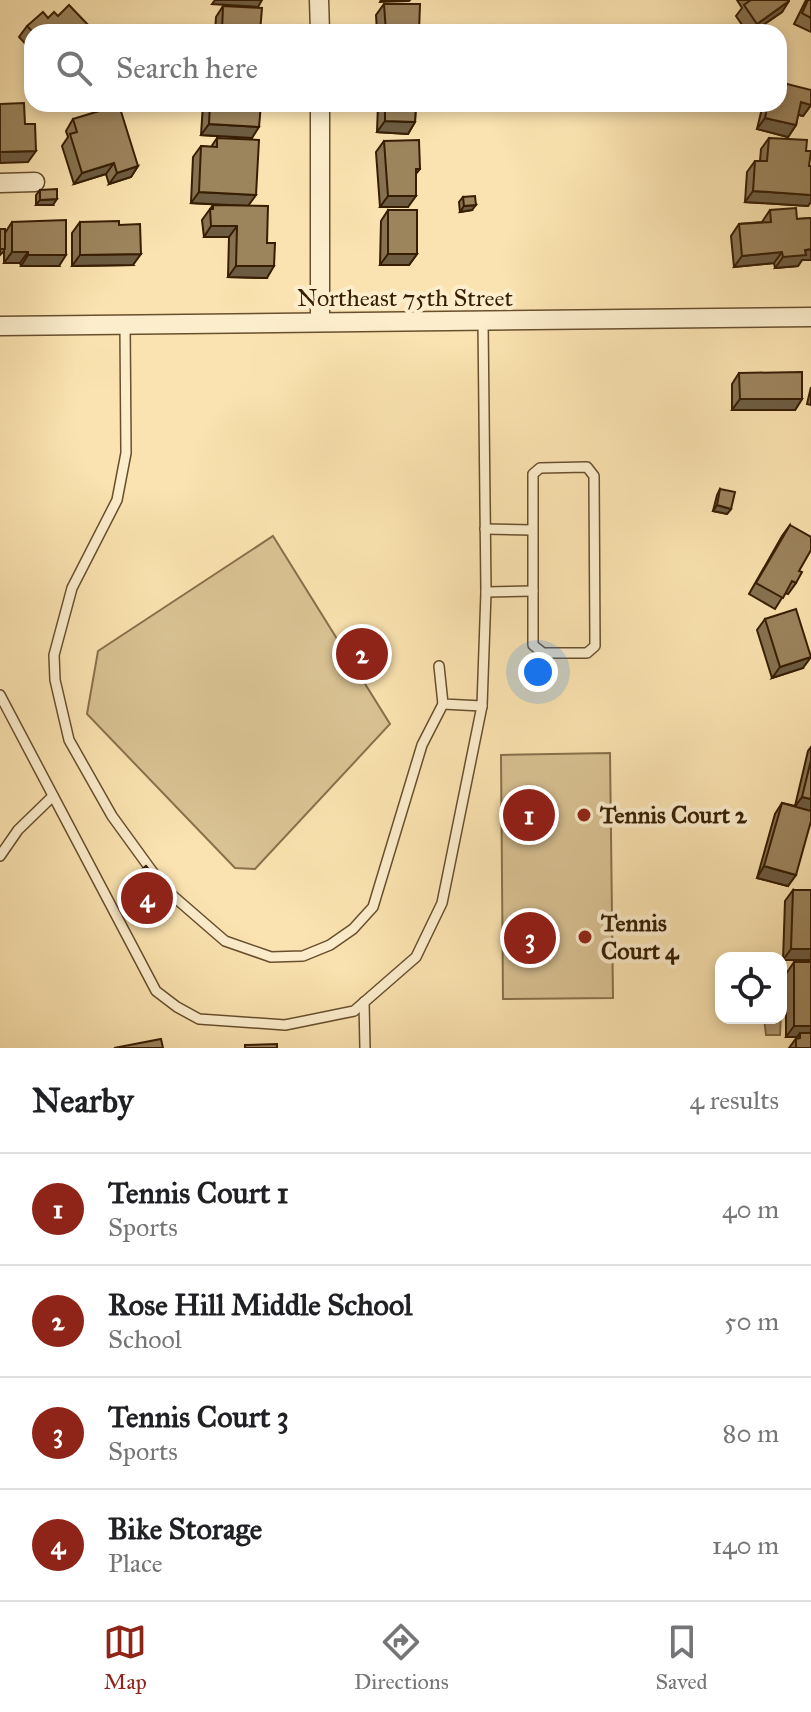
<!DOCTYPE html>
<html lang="en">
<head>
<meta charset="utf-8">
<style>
  body { margin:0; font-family:"IM FELL Great Primer",serif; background:#f6f6f6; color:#202124 }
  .controls { position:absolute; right:24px; bottom:24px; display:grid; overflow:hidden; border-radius:16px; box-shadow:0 4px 12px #0003 }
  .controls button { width:72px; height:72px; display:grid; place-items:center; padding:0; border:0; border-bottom:2px solid #e0e0e0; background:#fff; color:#202124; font:40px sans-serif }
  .you { position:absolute; left:538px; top:672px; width:28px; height:28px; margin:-20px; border:6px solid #fff; border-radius:50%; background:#1a73e8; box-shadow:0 0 0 12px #1a73e833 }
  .badge { display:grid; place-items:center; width:52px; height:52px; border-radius:50%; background:#8f2418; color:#fff; font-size:26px; font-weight:700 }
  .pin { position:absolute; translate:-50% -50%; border:4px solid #fff; box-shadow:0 2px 8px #0006 }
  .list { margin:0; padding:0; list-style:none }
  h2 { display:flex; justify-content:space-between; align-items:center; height:104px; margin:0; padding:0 32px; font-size:34px }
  h2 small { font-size:26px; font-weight:400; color:#757577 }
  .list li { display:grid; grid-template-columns:52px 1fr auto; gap:24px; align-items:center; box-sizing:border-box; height:112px; padding:0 32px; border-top:2px solid #e0e0e0 }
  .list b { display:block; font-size:30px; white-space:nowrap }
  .list p { margin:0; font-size:26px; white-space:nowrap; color:#757577 }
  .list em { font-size:26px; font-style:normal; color:#757577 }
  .icon { flex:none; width:44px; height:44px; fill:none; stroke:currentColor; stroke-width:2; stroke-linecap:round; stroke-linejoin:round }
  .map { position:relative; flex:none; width:811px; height:1048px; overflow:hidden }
  .search { position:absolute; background:#fff; box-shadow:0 4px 12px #0003; left:24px; right:24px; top:24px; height:88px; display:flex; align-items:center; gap:20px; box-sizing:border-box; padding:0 28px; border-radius:24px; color:#757577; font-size:30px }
  .sheet { height:552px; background:#fff }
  nav { display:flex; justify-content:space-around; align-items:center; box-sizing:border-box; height:112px; border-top:2px solid #e0e0e0; background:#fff; font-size:22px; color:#757577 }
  nav a { display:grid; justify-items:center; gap:4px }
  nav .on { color:#8f2418 }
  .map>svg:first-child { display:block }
  .green { fill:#d9c293; stroke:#88704b; stroke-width:2 }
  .water { fill:#b8a075; stroke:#846c47; stroke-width:2 }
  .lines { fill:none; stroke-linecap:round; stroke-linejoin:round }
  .lane-casing { stroke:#684f2e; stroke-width:12 }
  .street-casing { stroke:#684f2e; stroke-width:21 }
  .lane { stroke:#fcedcc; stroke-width:9 }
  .street { stroke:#fcedcc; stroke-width:18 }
  .wall { fill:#867250; stroke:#371e03; stroke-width:2 }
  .shaded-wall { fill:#6d5c41; stroke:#371e03; stroke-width:2 }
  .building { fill:#9c845d; stroke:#371e03; stroke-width:2 }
  .poi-dot { fill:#8f2418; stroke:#fcedcc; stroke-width:3 }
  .labels { text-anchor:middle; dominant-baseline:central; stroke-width:8; stroke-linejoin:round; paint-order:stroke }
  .street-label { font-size:24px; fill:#371e03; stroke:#fcedcc }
  .poi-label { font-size:24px; font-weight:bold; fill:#371e03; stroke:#fcedcc; text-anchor:start }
</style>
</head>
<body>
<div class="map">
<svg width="811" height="1048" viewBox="0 0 811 1048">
  <rect width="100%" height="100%" fill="#fae3b0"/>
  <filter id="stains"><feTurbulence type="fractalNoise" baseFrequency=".0025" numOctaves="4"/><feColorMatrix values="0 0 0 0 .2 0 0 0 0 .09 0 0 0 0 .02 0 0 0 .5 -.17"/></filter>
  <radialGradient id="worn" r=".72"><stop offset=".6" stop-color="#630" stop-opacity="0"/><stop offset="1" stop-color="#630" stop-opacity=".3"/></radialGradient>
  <g class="green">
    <path d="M273 536 390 724 255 869 235 868 87 714 98 651Z"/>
    <path d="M610 753 613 998 503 999 501 755Z"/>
  </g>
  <path class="water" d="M781 1011 780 1035H766L764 1018H781Z"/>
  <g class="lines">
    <g class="lane-casing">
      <g id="lane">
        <path d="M125 324 126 453 117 500 72 588 54 655 55 680 69 740 112 816 165 889 225 941 271 957 303 956 330 945 353 929 373 907 422 745 443 704"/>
        <path d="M587 467 594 476 595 646 587 653H543L533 645V474L540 468Z"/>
        <path d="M485 529 532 530"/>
        <path d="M486 592 533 591"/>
        <path d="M439 666 443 704 482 706 486 592 483 322"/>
        <path d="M0 695 156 991 177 1007 199 1019 285 1025 354 1011 416 957 442 903 482 706"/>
        <path d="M0 856 18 830 53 796"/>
        <path d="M364 1002 365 1048"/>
      </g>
    </g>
    <g class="street-casing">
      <g id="street">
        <path d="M319 0 320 32"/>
        <path d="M320 104V322"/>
        <path d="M0 183 35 182"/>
        <path d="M0 326 811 317"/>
      </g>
    </g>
    <use href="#lane" class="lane"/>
    <use href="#street" class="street"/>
  </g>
  <g class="wall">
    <path d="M737 0H789L782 12 753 32H747L736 16 742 8Z"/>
    <path d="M806 0H811V32L794 24Z"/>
    <path d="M384 4 419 32H377L376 15Z"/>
    <path d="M223 6 260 32H215L216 17Z"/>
    <path d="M58 16 91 28 88 32H32V51L19 37 27 26Z"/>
    <path d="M203 104H261L252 138 201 135Z"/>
    <path d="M378 104H416L415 122 408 134 377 132Z"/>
    <path d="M763 104H779L811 105 803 116 798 115 796 125 788 137 757 129Z"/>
    <path d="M73 119 138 166 131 177 109 184 106 174 74 184 62 146 68 137 66 131Z"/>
    <path d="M217 138 248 206 267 278 228 277 229 237H204L202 220 213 205 243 206 191 203 193 157 201 146 211 147Z"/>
    <path d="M769 138 806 151 808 206 745 202 747 172 755 161H760L761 149Z"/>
    <path d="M384 141 420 169 416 174 408 207H380L376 152Z"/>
    <path d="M40 190 53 205H36V195Z"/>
    <path d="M463 197 472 210 460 212 459 202Z"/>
    <path d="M388 210 417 254 409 265H380L381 221Z"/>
    <path d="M770 210 797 219 811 218V260H802L798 266 775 268 774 263 734 267 731 236 739 224 762 222Z"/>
    <path d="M12 222 59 266H21L20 263H4V251L0 255V229L5 233Z"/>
    <path d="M80 222 133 265 72 266V233Z"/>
    <path d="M739 373 802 399 795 410H732V384Z"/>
    <path d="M811 387V405L807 404Z"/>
    <path d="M720 489 731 509 727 514 713 511 717 495Z"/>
    <path d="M790 525 799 571 796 583 788 594 785 593 775 609 749 594 782 536Z"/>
    <path d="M765 619 803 668 772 678 757 630Z"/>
    <path d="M811 747V821L788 886 757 878 775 814 782 803 795 806 808 751Z"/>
    <path d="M135 875 166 910 156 919 127 886Z"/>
    <path d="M793 890 811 960H783L785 901Z"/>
    <path d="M794 962 811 1048H789L797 1037H786V974Z"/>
  </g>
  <g class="shaded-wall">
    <path d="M215 0H262L258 7 212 4Z"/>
    <path d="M381 0H410L409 1 380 2Z"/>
    <path d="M789 1 782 12 753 32H751L757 24Z"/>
    <path d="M801 102 811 105 803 116 793 113Z"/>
    <path d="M765 118 796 125 788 137 757 129Z"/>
    <path d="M385 121 415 122 408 134 377 132Z"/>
    <path d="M209 124 259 127 252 138 201 135Z"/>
    <path d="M36 151 28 162 0 163V152Z"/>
    <path d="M114 163 106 174 74 184 82 173Z"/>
    <path d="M138 166 131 177 109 184 117 173Z"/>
    <path d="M753 191 811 195V202L808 206 745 202Z"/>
    <path d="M199 192 256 195 248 206 191 203Z"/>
    <path d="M388 196H416L408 207H380Z"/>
    <path d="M57 199 53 205H36L40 200Z"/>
    <path d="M476 205 472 210 460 212 464 206Z"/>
    <path d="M211 226H237L229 237H204Z"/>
    <path d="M811 249V260H802L798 266 775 268 783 257Z"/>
    <path d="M12 252H28L20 263H4Z"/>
    <path d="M782 252 774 263 734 267 742 256Z"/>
    <path d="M141 254 133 265 72 266 80 255Z"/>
    <path d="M388 254H417L409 265H380Z"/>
    <path d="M28 255H66L59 266H21Z"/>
    <path d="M236 266H274L267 278 228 277Z"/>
    <path d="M740 399H802L795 410H732Z"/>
    <path d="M717 505 731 509 727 514 713 511Z"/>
    <path d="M811 657 803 668 772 678 780 667Z"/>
    <path d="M802 797 811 799V812L794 808Z"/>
    <path d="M764 866 796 875 788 886 757 878Z"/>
    <path d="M174 899 166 910 156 919 163 908Z"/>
    <path d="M791 949H811V960H783Z"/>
    <path d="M794 1026H811V1037L800 1033 797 1037H786Z"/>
  </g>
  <g class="building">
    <path d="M751 0H789V1L757 24 744 5Z"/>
    <path d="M808 0H811V18L802 13Z"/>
    <path d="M384 4H420L419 32H386Z"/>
    <path d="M69 5 91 28 86 32H33L27 26 43 12 48 18 54 12 58 16Z"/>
    <path d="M223 6 262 8 260 32H222Z"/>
    <path d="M779 82 811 90V105L801 102 796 125 765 118 768 104H779Z"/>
    <path d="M24 103 25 124H35L36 151 0 152V104Z"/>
    <path d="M210 104H261L259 127 209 124Z"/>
    <path d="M385 104H416L415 122 385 121Z"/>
    <path d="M119 105 138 166 117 173 114 163 82 173 70 134 77 132 73 119Z"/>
    <path d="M217 138 259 140 256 195 199 192 201 146 217 147Z"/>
    <path d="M769 138 807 140 806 151H811L809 166H811V195L753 191 755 161H767Z"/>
    <path d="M419 140 420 169H416V196H388L384 141Z"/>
    <path d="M57 189V199L40 200V190Z"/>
    <path d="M475 196 476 205 464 206 463 197Z"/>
    <path d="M213 205 268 206 267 243H275L274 266H236L237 226H211L210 209H213Z"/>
    <path d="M796 208 797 219 811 218V249L805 250 806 255 783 257 782 252 742 256 739 224 771 222 770 210Z"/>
    <rect x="388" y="210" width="29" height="44"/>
    <path d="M66 220V255H28V252H12V222Z"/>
    <path d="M119 221V225L140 224 141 254 80 255V222Z"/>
    <rect x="0" y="229" width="5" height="20"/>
    <path d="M802 372V399H740L739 373Z"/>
    <path d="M720 489 735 492 731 509 717 505Z"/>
    <path d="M790 525 811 537V550L799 571 802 572 796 583 792 581 783 598 756 583Z"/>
    <path d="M796 609 811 657 780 667 765 619Z"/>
    <path d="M811 760V799L802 797Z"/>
    <path d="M782 803 811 811V821L796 875 764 866Z"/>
    <path d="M146 866 174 899 163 908 135 875Z"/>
    <path d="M793 890H811V949H791Z"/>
    <rect x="794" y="962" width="17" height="64"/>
    <path d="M800 1033H811V1048H796V1039L800 1038Z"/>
    <path d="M161 1039 163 1048H114Z"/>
    <path d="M277 1044V1048H245V1045Z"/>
  </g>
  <g class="poi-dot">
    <circle cx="584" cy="815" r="8"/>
    <circle cx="585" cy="937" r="8"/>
  </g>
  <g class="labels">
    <g class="street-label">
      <text x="405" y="298">Northeast 75th Street</text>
    </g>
    <g class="poi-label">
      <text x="600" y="815">Tennis Court 2</text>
      <text x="601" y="923">Tennis<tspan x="601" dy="28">Court 4</tspan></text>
    </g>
  </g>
  <rect width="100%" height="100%" filter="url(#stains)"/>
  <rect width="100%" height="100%" fill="url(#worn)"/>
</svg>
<div class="controls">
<button><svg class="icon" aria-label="locate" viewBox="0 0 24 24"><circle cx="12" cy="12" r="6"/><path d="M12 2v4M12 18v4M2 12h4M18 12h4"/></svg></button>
</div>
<div class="you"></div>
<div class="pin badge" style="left:529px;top:815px">1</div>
<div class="pin badge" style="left:362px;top:654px">2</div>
<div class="pin badge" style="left:530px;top:938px">3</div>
<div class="pin badge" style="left:147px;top:898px">4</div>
<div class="search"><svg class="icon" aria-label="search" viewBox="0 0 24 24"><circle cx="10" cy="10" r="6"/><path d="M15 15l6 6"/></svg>Search here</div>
</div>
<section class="sheet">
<h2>Nearby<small>4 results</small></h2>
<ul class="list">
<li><span class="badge">1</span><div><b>Tennis Court 1</b><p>Sports</p></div><em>40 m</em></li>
<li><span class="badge">2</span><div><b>Rose Hill Middle School</b><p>School</p></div><em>50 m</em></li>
<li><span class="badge">3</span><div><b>Tennis Court 3</b><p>Sports</p></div><em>80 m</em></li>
<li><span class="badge">4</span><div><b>Bike Storage</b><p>Place</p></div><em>140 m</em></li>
</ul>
</section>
<nav>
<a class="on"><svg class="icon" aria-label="map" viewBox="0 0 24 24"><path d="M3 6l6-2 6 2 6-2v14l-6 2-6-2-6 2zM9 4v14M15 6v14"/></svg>Map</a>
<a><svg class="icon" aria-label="directions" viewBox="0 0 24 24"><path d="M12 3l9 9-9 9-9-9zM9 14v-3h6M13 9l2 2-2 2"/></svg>Directions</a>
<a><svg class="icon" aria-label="saved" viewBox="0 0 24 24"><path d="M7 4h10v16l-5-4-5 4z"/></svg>Saved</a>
</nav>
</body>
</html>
